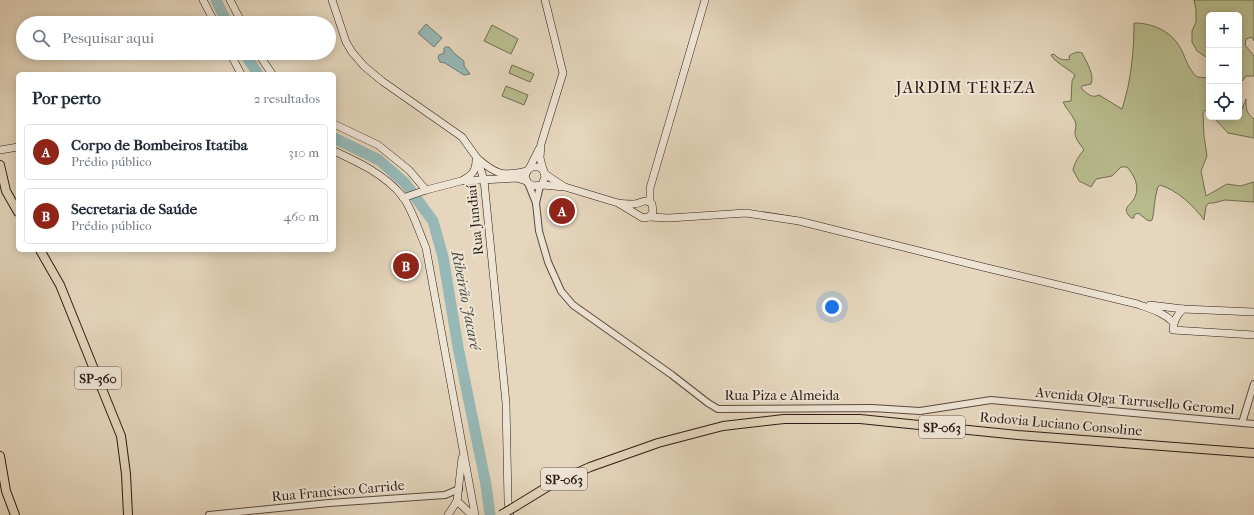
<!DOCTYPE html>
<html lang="pt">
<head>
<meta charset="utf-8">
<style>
  body { margin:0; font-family:"IM FELL French Canon",serif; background:#f2f2f3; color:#1f2937 }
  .controls { position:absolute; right:12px; top:12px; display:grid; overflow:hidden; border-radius:6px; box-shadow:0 2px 10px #0003 }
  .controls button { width:36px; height:36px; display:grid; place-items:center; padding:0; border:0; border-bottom:1px solid #e0e1e3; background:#fff; color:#1f2937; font:20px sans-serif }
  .you { position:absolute; left:832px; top:307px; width:14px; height:14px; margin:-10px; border:3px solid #fff; border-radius:50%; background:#1a73e8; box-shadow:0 0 0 6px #1a73e833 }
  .badge { display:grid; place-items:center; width:26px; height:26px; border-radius:50%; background:#8f2418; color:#fff; font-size:13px; font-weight:700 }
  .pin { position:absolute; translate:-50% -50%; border:2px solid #fff; box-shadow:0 1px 4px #0006 }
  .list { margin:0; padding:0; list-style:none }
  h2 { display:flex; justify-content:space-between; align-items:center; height:52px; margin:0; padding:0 16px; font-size:17px }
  h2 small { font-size:13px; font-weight:400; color:#747a83 }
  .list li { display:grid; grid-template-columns:26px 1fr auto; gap:12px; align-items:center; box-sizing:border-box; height:56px; margin:0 8px 8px; padding:0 8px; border:1px solid #e0e1e3; border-radius:6px }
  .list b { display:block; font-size:15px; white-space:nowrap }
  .list p { margin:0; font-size:13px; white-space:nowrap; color:#747a83 }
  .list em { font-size:13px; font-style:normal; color:#747a83 }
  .icon { flex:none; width:22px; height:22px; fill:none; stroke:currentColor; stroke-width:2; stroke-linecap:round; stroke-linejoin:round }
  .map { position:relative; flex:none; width:1254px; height:515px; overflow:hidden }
  .search { position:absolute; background:#fff; box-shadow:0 2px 10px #0003; left:16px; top:16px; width:320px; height:44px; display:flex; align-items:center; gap:10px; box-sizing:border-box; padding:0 14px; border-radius:22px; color:#747a83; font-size:15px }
  .panel { position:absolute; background:#fff; box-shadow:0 2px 10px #0003; left:16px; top:72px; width:320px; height:180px; border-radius:6px }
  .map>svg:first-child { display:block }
  .green { fill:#b8bd8e; stroke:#726c52 }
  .water { fill:#96b8b6; stroke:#6c7a76 }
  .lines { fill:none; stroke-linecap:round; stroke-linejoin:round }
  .river { stroke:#96b8b6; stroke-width:11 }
  .tertiary-casing { stroke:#5a4a40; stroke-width:8 }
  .secondary-casing { stroke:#2c1c16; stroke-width:8 }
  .primary-casing { stroke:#2c1c16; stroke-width:10 }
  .tertiary { stroke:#eee4d4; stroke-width:6 }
  .secondary { stroke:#eee4d4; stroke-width:7 }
  .primary { stroke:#e5d6bd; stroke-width:8 }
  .primary-bridge-casing { stroke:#2c1c16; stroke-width:10; stroke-linecap:butt }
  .primary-bridge { stroke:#e5d6bd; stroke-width:8 }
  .labels { text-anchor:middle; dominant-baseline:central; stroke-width:4; stroke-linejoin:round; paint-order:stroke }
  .shield { fill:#eee4d4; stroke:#66584f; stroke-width:1 }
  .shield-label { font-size:13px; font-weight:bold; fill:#2c1c16 }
  .street-label { font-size:14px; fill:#2c1c16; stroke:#eee4d4 }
  .water-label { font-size:15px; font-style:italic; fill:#4c4b46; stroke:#eee4d4 }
  .quarter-label { font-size:16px; letter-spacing:1px; fill:#2c1c16; stroke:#eee4d4 }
</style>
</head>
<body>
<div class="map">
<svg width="1254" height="515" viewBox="0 0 1254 515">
  <rect width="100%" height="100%" fill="#e5d6bd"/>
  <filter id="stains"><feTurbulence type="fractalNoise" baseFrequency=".005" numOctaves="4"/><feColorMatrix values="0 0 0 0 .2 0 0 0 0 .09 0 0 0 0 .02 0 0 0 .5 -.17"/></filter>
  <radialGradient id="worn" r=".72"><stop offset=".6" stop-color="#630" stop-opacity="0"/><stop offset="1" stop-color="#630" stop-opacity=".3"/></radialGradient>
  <g class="green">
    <path d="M1194 0H1254V41L1252 37 1246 39 1245 45 1254 56V76H1246L1239 85V15H1209V61L1206 57 1197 51 1192 42V31L1196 22V10Z"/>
    <path d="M1134 23C1154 23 1173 32 1182 51 1187 62 1188 68 1197 77L1208 78 1209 76V113L1205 110 1203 113 1204 136 1207 156 1201 171 1206 196 1227 184 1240 186 1254 182V202L1225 200 1213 203H1209L1206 206 1204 220C1194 206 1177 190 1160 185L1158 187C1154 198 1155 209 1152 220L1150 221 1147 220 1138 213 1134 215V218H1131C1120 207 1131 206 1135 197 1140 186 1134 175 1127 167H1121L1112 176 1096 179 1091 187 1079 181 1073 170C1074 164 1079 155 1084 150 1081 145 1075 139 1075 133 1075 129 1077 125 1075 121 1072 114 1066 109 1063 102L1071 101 1072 81 1075 75C1069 69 1053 61 1051 55L1054 54C1058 59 1064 61 1070 59L1069 56C1073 53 1078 51 1082 53 1086 61 1095 75 1091 84L1082 86 1081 88C1087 93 1091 99 1099 95L1122 109C1131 82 1134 52 1134 23Z"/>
    <path d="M492 25 518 39 511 54 484 41Z"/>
    <path d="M512 65 534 74 530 82 509 73Z"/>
    <path d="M506 86 528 95 524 105 502 96Z"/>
    <path d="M1246 99C1246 109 1246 113 1254 119V138L1228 133 1213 117H1239Z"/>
  </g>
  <g class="water">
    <path d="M426 24 442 38 434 47 418 33Z"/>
    <path d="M446 47H449L455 54 464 61V66L470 74 464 75 445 63 440 62 438 58 439 55 444 53V48Z"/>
  </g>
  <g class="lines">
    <g class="river">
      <path d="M216 0 227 23"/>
      <path d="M244 53 258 74"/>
      <path d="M334 138 379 160 405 183 433 221 443 257 458 347 486 485 490 515"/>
    </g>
    <g class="tertiary-casing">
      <g id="tertiary">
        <path d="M528 183 536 203 539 231 548 262 561 291 573 305 672 375 708 403 718 409 872 408 920 411 991 400 1254 424"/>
        <path d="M536 203 540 186"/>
        <path d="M1242 423 1254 384"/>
        <path d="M209 515 329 503 445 495 459 489"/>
      </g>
    </g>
    <g class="secondary-casing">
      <g id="secondary">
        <path d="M203 0 215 23"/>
        <path d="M230 0 242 23"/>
        <path d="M332 0 346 42 352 52 364 66 382 81 462 137 477 158 484 180 506 403 508 501 510 515"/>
        <path d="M230 53 241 74"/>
        <path d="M258 53 272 74"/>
        <path d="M334 124 378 145 409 170 426 190"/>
        <path d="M0 150 18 147"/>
        <path d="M334 151C358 162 386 175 403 197 412 209 420 234 426 248L475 515"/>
        <path d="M477 158C495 174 503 177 527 171"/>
        <path d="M529 169 539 149"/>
        <path d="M544 171 539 167H532L529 169 527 171 525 177 528 183 534 186 542 185 565 187 618 203 643 218 649 217 653 212 652 204C644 197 642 204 634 204 629 204 623 204 618 203"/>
        <path d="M545 174 563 186"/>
        <path d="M463 180C472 175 476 171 476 160"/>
        <path d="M542 185 545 177 540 158 541 144 563 73 545 0"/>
        <path d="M403 198 426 190 461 181 517 178 526 181"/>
        <path d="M650 202V188L705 0"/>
        <path d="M649 217 669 218 746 213 799 221 983 267 1137 304C1151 309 1163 312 1173 322"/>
        <path d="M1150 305 1183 309 1254 312"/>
        <path d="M1183 309C1176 316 1174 321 1173 330L1254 335"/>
        <path d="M457 501 472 515"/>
        <path d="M448 515 457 501 462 458"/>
      </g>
    </g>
    <g class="primary-casing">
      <g id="primary">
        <path d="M0 165 6 191 18 212"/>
        <path d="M40 250 60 285 121 436 126 474 128 515"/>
        <path d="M0 456 6 491 15 515"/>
        <path d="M516 506 552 484 590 467 658 443 723 426 784 419H860L1018 435 1254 453"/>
      </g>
    </g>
    <use href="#tertiary" class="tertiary"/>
    <use href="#secondary" class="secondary"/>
    <use href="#primary" class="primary"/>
    <g class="primary-bridge-casing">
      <path id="primary-bridge" d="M501 515 516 506"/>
    </g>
    <use href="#primary-bridge" class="primary-bridge"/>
  </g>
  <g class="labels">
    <g class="shield">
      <rect x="75" y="367" width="46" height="22" rx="3"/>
      <rect x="919" y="416" width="46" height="22" rx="3"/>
      <rect x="541" y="468" width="46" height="22" rx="3"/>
    </g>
    <g class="shield-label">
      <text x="98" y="378">SP-360</text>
      <text x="942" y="427">SP-063</text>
      <text x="564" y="479">SP-063</text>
    </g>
    <g class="street-label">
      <text transform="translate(475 220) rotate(-96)">Rua Jundiaí</text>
      <text x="782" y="395">Rua Piza e Almeida</text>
      <text transform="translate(1135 401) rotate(5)">Avenida Olga Tarrusello Geromel</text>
      <text transform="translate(1061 424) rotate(5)">Rodovia Luciano Consoline</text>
      <text transform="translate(338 491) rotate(-5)">Rua Francisco Carride</text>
    </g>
    <g class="water-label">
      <text transform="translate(466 300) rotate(79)">Ribeirão Jacaré</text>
    </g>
    <g class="quarter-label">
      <text x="966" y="87">JARDIM TEREZA</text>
    </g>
  </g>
  <rect width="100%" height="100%" filter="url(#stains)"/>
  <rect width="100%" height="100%" fill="url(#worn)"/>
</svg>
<div class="controls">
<button>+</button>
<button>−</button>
<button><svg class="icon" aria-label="locate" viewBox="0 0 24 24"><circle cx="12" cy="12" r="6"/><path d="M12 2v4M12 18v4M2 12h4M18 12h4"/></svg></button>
</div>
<div class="you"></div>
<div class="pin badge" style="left:562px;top:211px">A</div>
<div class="pin badge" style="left:406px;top:266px">B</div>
<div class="search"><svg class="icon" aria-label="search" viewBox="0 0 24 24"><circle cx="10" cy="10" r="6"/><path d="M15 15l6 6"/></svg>Pesquisar aqui</div>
<section class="panel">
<h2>Por perto<small>2 resultados</small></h2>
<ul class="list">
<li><span class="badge">A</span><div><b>Corpo de Bombeiros Itatiba</b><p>Prédio público</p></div><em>310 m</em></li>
<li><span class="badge">B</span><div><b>Secretaria de Saúde</b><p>Prédio público</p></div><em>460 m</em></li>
</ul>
</section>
</div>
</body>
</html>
